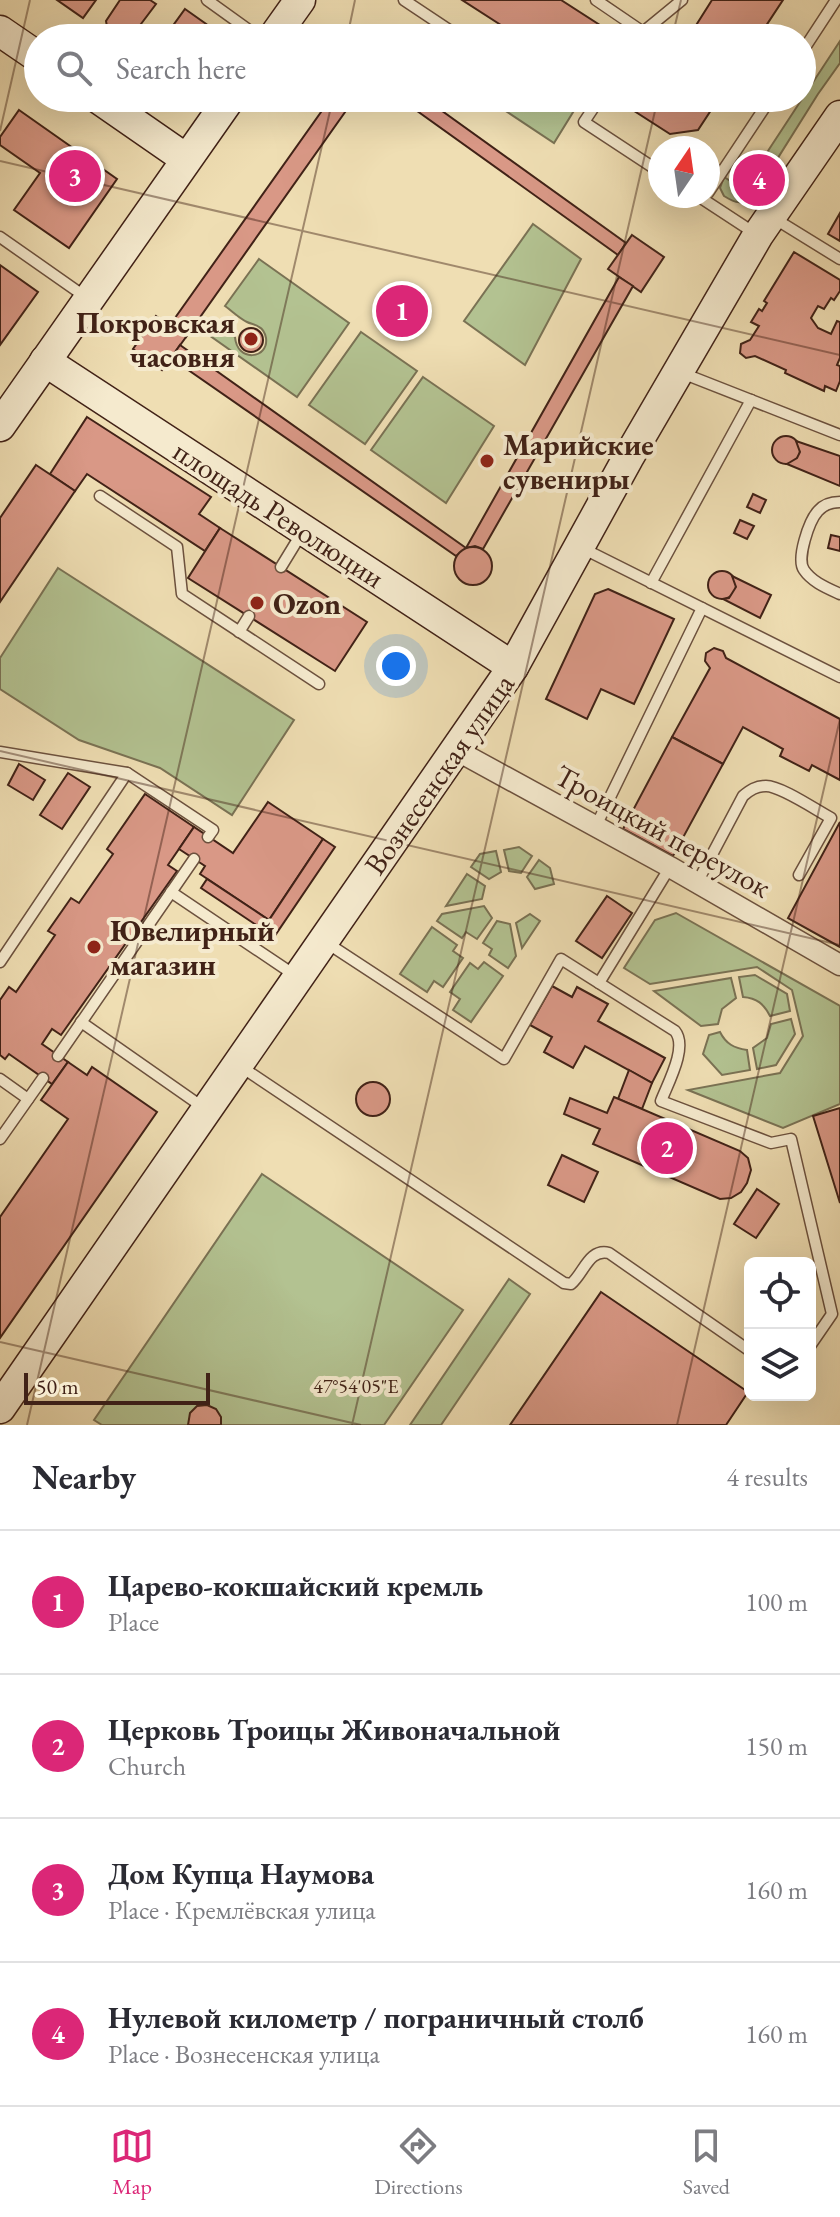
<!DOCTYPE html>
<html lang="en">
<head>
<meta charset="utf-8">
<style>
  body { margin:0; font-family:"EB Garamond",serif; background:#f2f2f3; color:#2b2b33 }
  .controls { position:absolute; right:24px; bottom:24px; display:grid; overflow:hidden; border-radius:12px; box-shadow:0 8px 32px #0002 }
  .controls button { width:72px; height:72px; display:grid; place-items:center; padding:0; border:0; border-bottom:2px solid #e1e1e2; background:#fff; color:#2b2b33; font:40px sans-serif }
  .compass { position:absolute; left:648px; top:136px; width:72px; height:72px; border-radius:50%; background:#fff; box-shadow:0 8px 32px #0002; rotate:13deg }
  .scale { position:absolute; left:24px; bottom:20px; width:186px; box-sizing:border-box; padding-left:8px; border:4px solid #412217; border-top:0; font-size:22px; line-height:28px; white-space:nowrap; color:#412217; -webkit-text-stroke:6px #f5eace; paint-order:stroke }
  .you { position:absolute; left:396px; top:666px; width:28px; height:28px; margin:-20px; border:6px solid #fff; border-radius:50%; background:#1a73e8; box-shadow:0 0 0 12px #1a73e833 }
  .badge { display:grid; place-items:center; width:52px; height:52px; border-radius:50%; background:#db2777; color:#fff; font-size:26px; font-weight:700 }
  .pin { position:absolute; translate:-50% -50%; border:4px solid #fff; box-shadow:0 2px 8px #0006 }
  .list { margin:0; padding:0; list-style:none }
  h2 { display:flex; justify-content:space-between; align-items:center; height:104px; margin:0; padding:0 32px; font-size:34px }
  h2 small { font-size:26px; font-weight:400; color:#7c7c81 }
  .list li { display:grid; grid-template-columns:52px 1fr auto; gap:24px; align-items:center; box-sizing:border-box; height:144px; padding:0 32px; border-top:2px solid #e1e1e2 }
  .list b { display:block; font-size:30px; white-space:nowrap }
  .list p { margin:0; font-size:26px; white-space:nowrap; color:#7c7c81 }
  .list em { font-size:26px; font-style:normal; color:#7c7c81 }
  .icon { flex:none; width:44px; height:44px; fill:none; stroke:currentColor; stroke-width:2; stroke-linecap:round; stroke-linejoin:round }
  .map { position:relative; flex:none; width:840px; height:1425px; overflow:hidden }
  .search { position:absolute; background:#fff; box-shadow:0 8px 32px #0002; left:24px; right:24px; top:24px; height:88px; display:flex; align-items:center; gap:20px; box-sizing:border-box; padding:0 28px; border-radius:44px; color:#7c7c81; font-size:30px }
  .sheet { height:680px; background:#fff }
  nav { display:flex; justify-content:space-around; align-items:center; box-sizing:border-box; height:112px; border-top:2px solid #e1e1e2; background:#fff; font-size:22px; color:#7c7c81 }
  nav a { display:grid; justify-items:center; gap:4px }
  nav .on { color:#db2777 }
  .map>svg:first-child { display:block }
  .green { fill:#b3c291; stroke:#7a7254; stroke-width:2 }
  .building { fill:#d99886; stroke:#412217; stroke-width:2 }
  .lines { fill:none; stroke-linecap:round; stroke-linejoin:round }
  .lane-casing { stroke:#6c513e; stroke-width:13 }
  .street-casing { stroke:#6c513e; stroke-width:23 }
  .secondary-casing { stroke:#412217; stroke-width:33 }
  .lane { stroke:#f5eace; stroke-width:10 }
  .street { stroke:#f5eace; stroke-width:20 }
  .secondary { stroke:#f5eace; stroke-width:30 }
  .ticks { fill:none; stroke:#412217; stroke-width:2; stroke-opacity:0.45 }
  .poi-dot { fill:#8f2418; stroke:#f5eace; stroke-width:3 }
  .labels { text-anchor:middle; dominant-baseline:central; stroke-width:8; stroke-linejoin:round; paint-order:stroke }
  .poi-label { font-size:30px; font-weight:bold; fill:#412217; stroke:#f5eace; text-anchor:start }
  .street-label { font-size:30px; fill:#412217; stroke:#f5eace }
  .ticks-label { font-size:20px; text-anchor:middle; fill:#412217; stroke:#f5eace; stroke-width:8; stroke-linejoin:round; paint-order:stroke }
</style>
</head>
<body>
<div class="map">
<svg width="840" height="1425" viewBox="0 0 840 1425">
  <rect width="100%" height="100%" fill="#efdeb3"/>
  <filter id="stains"><feTurbulence type="fractalNoise" baseFrequency=".0025" numOctaves="4"/><feColorMatrix values="0 0 0 0 .2 0 0 0 0 .09 0 0 0 0 .02 0 0 0 .5 -.17"/></filter>
  <radialGradient id="worn" r=".72"><stop offset=".6" stop-color="#630" stop-opacity="0"/><stop offset="1" stop-color="#630" stop-opacity=".3"/></radialGradient>
  <g class="green">
    <path d="M840 41V63L818 94 754 196C744 206 735 203 724 196L720 188 724 177 743 189Z"/>
    <path d="M486 98H559L575 109 554 143Z"/>
    <path d="M533 224 581 259 525 365 464 321Z"/>
    <path d="M259 259 349 323 297 397 206 333 214 322 235 337C237 363 269 359 266 338 265 333 263 329 259 327 255 324 251 324 247 322 239 318 232 311 225 306Z"/>
    <path d="M361 332 417 371 365 444 309 405Z"/>
    <path d="M423 377 494 426 446 503 371 450Z"/>
    <path d="M58 568 294 720 232 815 160 768 79 740 0 689V658Z"/>
    <path d="M519 847 532 856 521 873 509 871 504 850Z"/>
    <path d="M496 851 501 872 489 879 471 867 480 854Z"/>
    <path d="M539 860 550 868 554 884 535 889 527 877Z"/>
    <path d="M467 874 485 886 482 899 446 906Z"/>
    <path d="M484 906 492 918 477 939 466 932 462 938 437 921 442 914Z"/>
    <path d="M676 913 840 1006V1104L783 1128 688 1090 780 1073 803 1036 792 990 757 967 650 984 624 968 655 920Z"/>
    <path d="M530 914 540 921 522 948 516 923Z"/>
    <path d="M497 921 510 924 516 956 508 968 489 955 492 949 483 943Z"/>
    <path d="M432 927 457 945 453 951 463 958 443 987 434 981 427 992 400 974Z"/>
    <path d="M484 962 503 976 471 1022 453 1010 460 999 450 992 470 963 478 969Z"/>
    <path d="M755 975 787 994 790 1011 770 1016C764 1004 757 998 743 997L739 977Z"/>
    <path d="M731 978 736 998 722 1009 718 1024 701 1026 654 991Z"/>
    <path d="M791 1019 795 1034 776 1065 757 1069 753 1048 767 1038 771 1024Z"/>
    <path d="M720 1032C726 1044 734 1048 747 1050L750 1070 722 1075 703 1054 709 1035Z"/>
    <path d="M262 1174 463 1310 384 1425H102L94 1420Z"/>
    <path d="M509 1279 530 1294 441 1425H410Z"/>
  </g>
  <g class="building">
    <path d="M57 0H96L83 18Z"/>
    <path d="M120 0H150L156 4 141 24 161 38H109L106 21Z"/>
    <path d="M462 0H561L620 38H521Z"/>
    <path d="M712 0H783L758 38H688Z"/>
    <path d="M185 9 226 38H164Z"/>
    <path d="M331 98H355L186 337 170 325Z"/>
    <path d="M399 98H424L626 243 618 255Z"/>
    <path d="M614 98H719L698 130 670 134Z"/>
    <path d="M19 110 117 179 69 248 14 210 40 173 0 145V137Z"/>
    <path d="M840 213V241L828 234Z"/>
    <path d="M632 235 664 257 641 292 608 269Z"/>
    <path d="M794 252 840 280V291L834 300 831 298 824 309 818 306 811 318 818 328 831 334 837 321 840 322V358L837 365 840 366V381L836 391 825 386 824 391 785 373 786 370 755 356 746 358 740 353 741 344 750 340 759 326 751 322 759 309 762 311 767 303 764 301Z"/>
    <path d="M0 265 38 292 0 345Z"/>
    <path d="M619 277 633 286 483 549 475 546 466 548Z"/>
    <path d="M156 316 186 337 162 370 133 349Z"/>
    <circle cx="251" cy="340" r="12"/>
    <path d="M180 345 466 548 456 556 171 358Z"/>
    <path d="M87 417 211 497 199 514 220 528 205 551 87 474 75 491 50 474Z"/>
    <circle cx="786" cy="450" r="14"/>
    <path d="M796 441 840 456V486L787 464 797 458 800 452Z"/>
    <path d="M36 465 75 491 0 602V518Z"/>
    <path d="M753 494 766 500 760 513 747 507Z"/>
    <path d="M740 520 754 526 747 539 734 533Z"/>
    <path d="M220 528 367 622 335 671 188 578Z"/>
    <path d="M831 535 840 537V551L828 548Z"/>
    <circle cx="473" cy="566" r="19"/>
    <circle cx="722" cy="585" r="14"/>
    <path d="M732 576 771 595 760 618 723 599 729 598 736 587Z"/>
    <path d="M608 589 674 619 634 704 601 689 587 719 546 699 595 594Z"/>
    <path d="M714 648 723 651 726 658 840 719V780L812 765 809 771 780 756 783 749 743 727 723 764 672 737 710 668 705 661 706 653Z"/>
    <path d="M672 737 723 764 673 856 623 829Z"/>
    <path d="M19 764 45 780 33 800 8 785Z"/>
    <path d="M68 773 90 787 62 829 40 815Z"/>
    <path d="M145 794 194 827 168 865 177 871 61 1035 52 1029 42 1044 68 1062 52 1084 9 1054 5 1059 0 1055V1000L9 987 16 992 55 935 48 931 71 898 79 903 113 854 107 849Z"/>
    <path d="M268 802 323 839 269 920 200 874 205 866 179 849 194 827 233 853Z"/>
    <path d="M840 822V947L788 918Z"/>
    <path d="M323 839 335 847 274 937 201 888 207 879 269 920Z"/>
    <path d="M607 896 632 913 602 958 576 941Z"/>
    <path d="M552 986 572 997 577 987 608 1004 598 1021 665 1058 652 1083 585 1046 573 1068 544 1052 552 1037 530 1025Z"/>
    <path d="M68 1062 87 1075 92 1067 157 1112 0 1338V1217L68 1119 41 1100Z"/>
    <path d="M629 1070 652 1083 642 1109 618 1099Z"/>
    <circle cx="373" cy="1099" r="17"/>
    <path d="M614 1097 740 1151 748 1158 751 1170 747 1183 741 1192 731 1198 720 1199 593 1144 600 1129 564 1114 570 1098 607 1113Z"/>
    <path d="M840 1108V1203L813 1116Z"/>
    <path d="M562 1155 598 1172 584 1202 548 1185Z"/>
    <path d="M757 1189 779 1204 756 1238 734 1224Z"/>
    <path d="M601 1292 748 1392 726 1425H510Z"/>
    <path d="M207 1405 216 1409 221 1417V1425H188L190 1413 197 1406Z"/>
  </g>
  <g class="lines">
    <g class="lane-casing">
      <g id="lane">
        <path d="M207 0 260 38"/>
        <path d="M404 0 461 38"/>
        <path d="M596 0 643 32 682 0"/>
        <path d="M513 38 515 34"/>
        <path d="M802 52 836 0"/>
        <path d="M600 98 584 122 660 172"/>
        <path d="M708 193 771 98"/>
        <path d="M698 196 756 234"/>
        <path d="M772 217 840 259"/>
        <path d="M0 237 87 298"/>
        <path d="M682 373 840 435"/>
        <path d="M100 496 177 547 182 594 319 684"/>
        <path d="M840 502C831 502 824 504 818 511 809 521 796 559 804 570 812 582 827 588 840 594"/>
        <path d="M582 548 840 677"/>
        <path d="M281 567 303 531"/>
        <path d="M651 583 751 400"/>
        <path d="M239 632 249 616"/>
        <path d="M0 752 127 773"/>
        <path d="M596 826 702 608"/>
        <path d="M697 883 743 796C750 790 756 786 766 786 781 786 816 810 831 818L799 875"/>
        <path d="M171 892 296 976"/>
        <path d="M327 943 504 1059 561 959 675 1031C688 1047 668 1083 661 1101L771 1143 791 1139 832 1314 810 1346"/>
        <path d="M0 962 127 773 213 830 208 837"/>
        <path d="M599 983 670 867"/>
        <path d="M81 1022 204 1108"/>
        <path d="M58 1056 194 859"/>
        <path d="M240 1066 564 1283 571 1284C584 1273 589 1248 609 1253L750 1351"/>
        <path d="M0 1079 28 1099"/>
        <path d="M0 1139 43 1078"/>
      </g>
    </g>
    <g class="street-casing">
      <path id="street" d="M456 750 670 867 840 965"/>
    </g>
    <g class="secondary-casing">
      <g id="secondary">
        <path d="M0 31 38 57"/>
        <path d="M273 38 300 0"/>
        <path d="M98 98 186 159"/>
        <path d="M45 361 513 667"/>
        <path d="M0 426 230 98"/>
        <path d="M0 1408 513 667 628 458 758 235 840 116"/>
      </g>
    </g>
    <use href="#lane" class="lane"/>
    <use href="#street" class="street"/>
    <use href="#secondary" class="secondary"/>
  </g>
  <path class="ticks" d="M347 38 355 0M672 38 681 0M0 131 30 0M0 161 840 355M0 751 840 945M0 1342 361 1425M27 1425 333 98M352 1425 658 98M677 1425 840 719"/>
  <g class="poi-dot">
    <circle cx="251" cy="339" r="8"/>
    <circle cx="487" cy="461" r="8"/>
    <circle cx="257" cy="603" r="8"/>
    <circle cx="94" cy="947" r="8"/>
  </g>
  <g class="labels">
    <g class="poi-label">
      <text x="235" y="322" text-anchor="end">Покровская<tspan x="235" dy="34">часовня</tspan></text>
      <text x="503" y="444">Марийские<tspan x="503" dy="34">сувениры</tspan></text>
      <text x="273" y="603">Ozon</text>
      <text x="110" y="930">Ювелирный<tspan x="110" dy="34">магазин</tspan></text>
    </g>
    <g class="street-label">
      <text transform="translate(279 514) rotate(33)">площадь Революции</text>
      <text transform="translate(439 774) rotate(-55)">Вознесенская улица</text>
      <text transform="translate(663 831) rotate(29)">Троицкий переулок</text>
    </g>
  </g>
  <g class="ticks-label">
    <text x="356" y="1393">47°54'05"E</text>
  </g>
  <rect width="100%" height="100%" filter="url(#stains)"/>
  <rect width="100%" height="100%" fill="url(#worn)"/>
</svg>
<div class="controls">
<button><svg class="icon" aria-label="locate" viewBox="0 0 24 24"><circle cx="12" cy="12" r="6"/><path d="M12 2v4M12 18v4M2 12h4M18 12h4"/></svg></button>
<button><svg class="icon" aria-label="layers" viewBox="0 0 24 24"><path d="M12 4l9 5-9 5-9-5zM3 14l9 5 9-5"/></svg></button>
</div>
<svg class="compass" viewBox="-18 -18 36 36"><path d="M0-13l5 13h-10z" fill="#e53935"/><path d="M0 13l5-13h-10z" fill="#7c7c81"/></svg>
<div class="scale">50 m</div>
<div class="you"></div>
<div class="pin badge" style="left:402px;top:311px">1</div>
<div class="pin badge" style="left:667px;top:1148px">2</div>
<div class="pin badge" style="left:75px;top:176px">3</div>
<div class="pin badge" style="left:759px;top:180px">4</div>
<div class="search"><svg class="icon" aria-label="search" viewBox="0 0 24 24"><circle cx="10" cy="10" r="6"/><path d="M15 15l6 6"/></svg>Search here</div>
</div>
<section class="sheet">
<h2>Nearby<small>4 results</small></h2>
<ul class="list">
<li><span class="badge">1</span><div><b>Царево-кокшайский кремль</b><p>Place</p></div><em>100 m</em></li>
<li><span class="badge">2</span><div><b>Церковь Троицы Живоначальной</b><p>Church</p></div><em>150 m</em></li>
<li><span class="badge">3</span><div><b>Дом Купца Наумова</b><p>Place · Кремлёвская улица</p></div><em>160 m</em></li>
<li><span class="badge">4</span><div><b>Нулевой километр / пограничный столб</b><p>Place · Вознесенская улица</p></div><em>160 m</em></li>
</ul>
</section>
<nav>
<a class="on"><svg class="icon" aria-label="map" viewBox="0 0 24 24"><path d="M3 6l6-2 6 2 6-2v14l-6 2-6-2-6 2zM9 4v14M15 6v14"/></svg>Map</a>
<a><svg class="icon" aria-label="directions" viewBox="0 0 24 24"><path d="M12 3l9 9-9 9-9-9zM9 14v-3h6M13 9l2 2-2 2"/></svg>Directions</a>
<a><svg class="icon" aria-label="saved" viewBox="0 0 24 24"><path d="M7 4h10v16l-5-4-5 4z"/></svg>Saved</a>
</nav>
</body>
</html>
